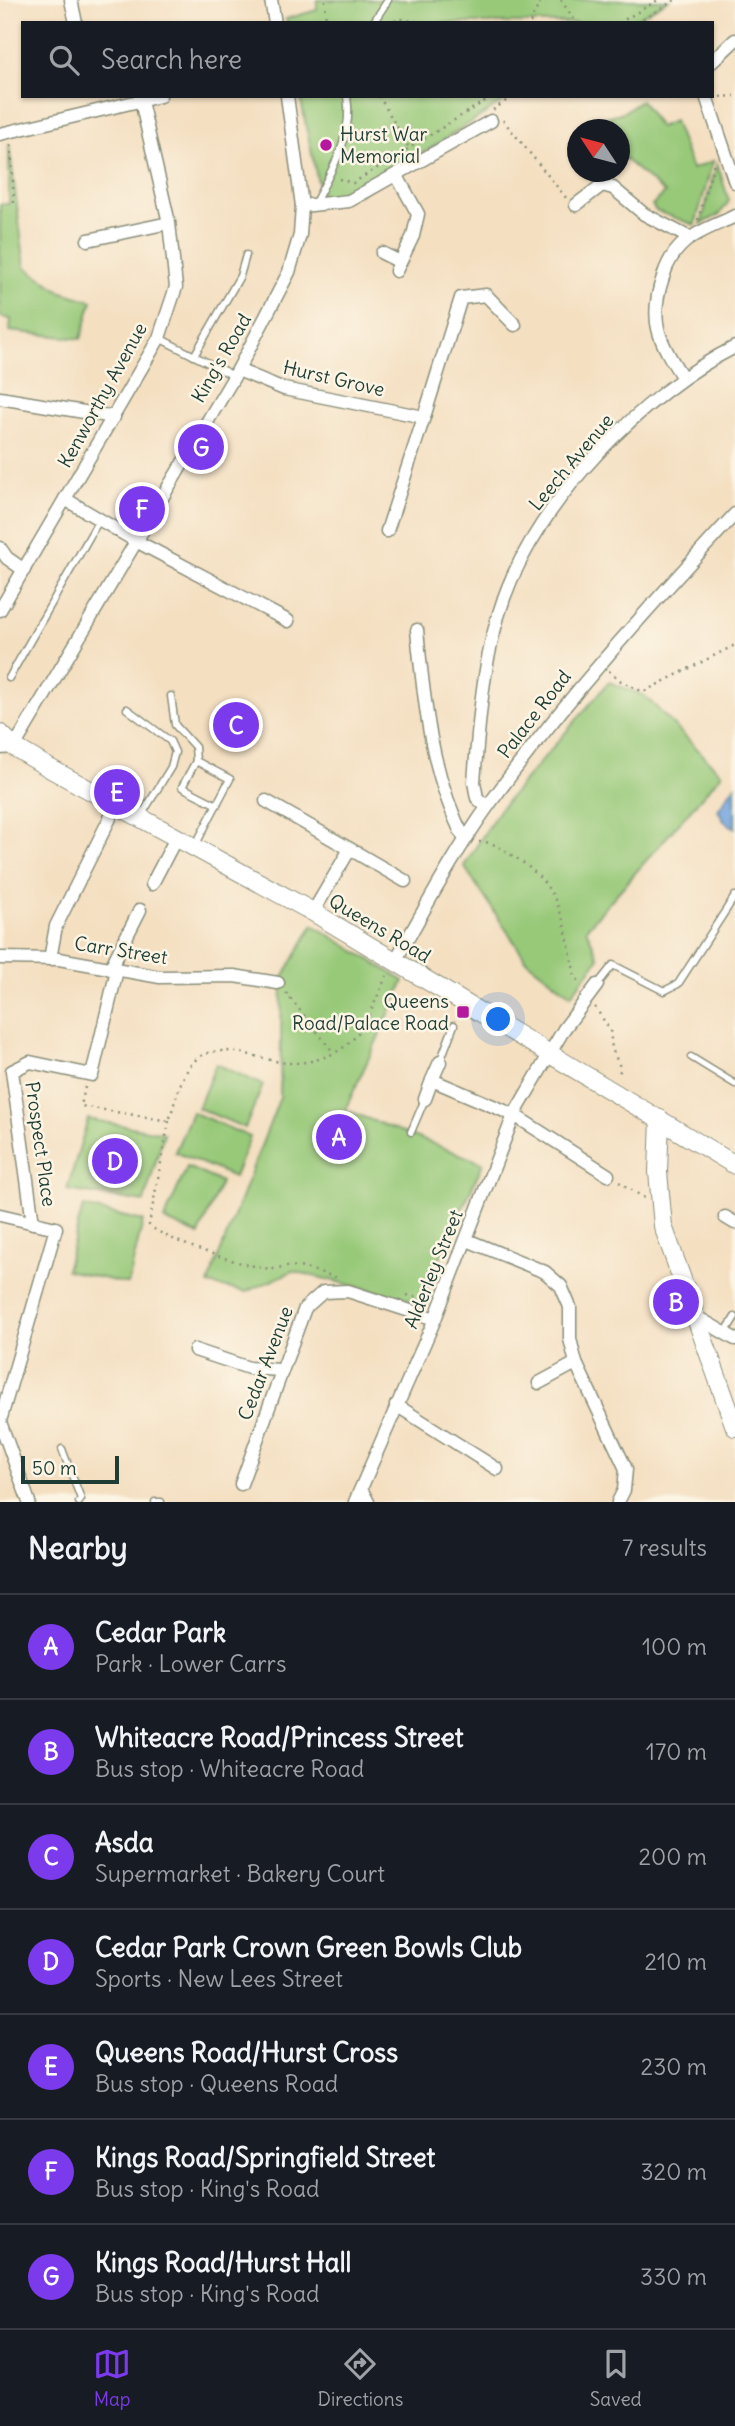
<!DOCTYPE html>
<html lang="en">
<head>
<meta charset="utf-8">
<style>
  body { margin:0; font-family:Delius,sans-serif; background:#242831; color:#f1f3f6 }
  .compass { position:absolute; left:567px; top:119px; width:63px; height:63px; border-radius:50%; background:#171b24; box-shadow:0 2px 5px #0004; rotate:306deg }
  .scale { position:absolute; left:21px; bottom:18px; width:98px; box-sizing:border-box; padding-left:7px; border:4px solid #1f3d34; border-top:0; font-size:19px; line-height:24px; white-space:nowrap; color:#1f3d34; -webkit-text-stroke:5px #fcf5e5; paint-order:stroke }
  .you { position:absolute; left:499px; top:1020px; width:24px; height:24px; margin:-18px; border:5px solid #fff; border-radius:50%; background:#1a73e8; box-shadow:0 0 0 10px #1a73e833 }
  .badge { display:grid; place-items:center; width:46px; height:46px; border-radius:50%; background:#7c3aed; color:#fff; font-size:23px; font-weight:700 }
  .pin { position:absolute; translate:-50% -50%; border:4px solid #fff; box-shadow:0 2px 7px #0006 }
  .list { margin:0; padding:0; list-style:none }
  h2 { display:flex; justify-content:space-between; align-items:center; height:91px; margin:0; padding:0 28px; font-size:30px }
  h2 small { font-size:23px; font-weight:400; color:#9ea1a6 }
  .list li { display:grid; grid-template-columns:46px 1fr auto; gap:21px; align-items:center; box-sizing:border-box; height:105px; padding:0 28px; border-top:2px solid #363941 }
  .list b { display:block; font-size:26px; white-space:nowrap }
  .list p { margin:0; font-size:23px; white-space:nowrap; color:#9ea1a6 }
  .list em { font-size:23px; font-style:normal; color:#9ea1a6 }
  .icon { flex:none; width:38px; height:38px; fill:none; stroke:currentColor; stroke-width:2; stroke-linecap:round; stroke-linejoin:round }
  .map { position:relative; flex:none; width:735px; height:1502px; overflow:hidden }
  .search { position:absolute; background:#171b24; box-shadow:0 2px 5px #0004; left:21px; right:21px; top:21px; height:77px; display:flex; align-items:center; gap:18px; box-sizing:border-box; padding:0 24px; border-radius:0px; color:#9ea1a6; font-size:26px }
  .sheet { height:826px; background:#171b24 }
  nav { display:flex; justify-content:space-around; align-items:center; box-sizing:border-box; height:98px; border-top:2px solid #363941; background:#171b24; font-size:19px; color:#9ea1a6 }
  nav a { display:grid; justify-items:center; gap:4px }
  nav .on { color:#7c3aed }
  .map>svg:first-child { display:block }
  .green { fill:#98c979; stroke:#5c8356; stroke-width:2 }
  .water { fill:#75a5df; stroke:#4a718a; stroke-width:2 }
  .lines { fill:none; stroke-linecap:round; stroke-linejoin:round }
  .service-casing { stroke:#8a8e7a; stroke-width:9 }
  .minor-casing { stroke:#8a8e7a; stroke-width:15 }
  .secondary-casing { stroke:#8a8e7a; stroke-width:20 }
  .path { stroke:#8a8e7a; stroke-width:2.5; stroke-dasharray:2 5; stroke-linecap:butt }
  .service { stroke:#fff; stroke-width:6 }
  .minor { stroke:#fff; stroke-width:12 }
  .secondary { stroke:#fff; stroke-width:18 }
  .poi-dot { fill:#b5179e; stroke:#fcf5e5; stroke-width:2.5 }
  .labels { text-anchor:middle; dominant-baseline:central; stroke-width:5; stroke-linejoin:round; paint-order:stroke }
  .poi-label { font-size:19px; fill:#1f3d34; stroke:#fcf5e5; text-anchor:start }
  .street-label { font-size:19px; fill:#1f3d34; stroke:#fcf5e5 }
</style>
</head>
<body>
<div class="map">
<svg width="735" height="1502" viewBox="0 0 735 1502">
  <rect width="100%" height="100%" fill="#fcf5e5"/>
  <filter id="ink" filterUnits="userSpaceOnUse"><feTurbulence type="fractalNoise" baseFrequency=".0143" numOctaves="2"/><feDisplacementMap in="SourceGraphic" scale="14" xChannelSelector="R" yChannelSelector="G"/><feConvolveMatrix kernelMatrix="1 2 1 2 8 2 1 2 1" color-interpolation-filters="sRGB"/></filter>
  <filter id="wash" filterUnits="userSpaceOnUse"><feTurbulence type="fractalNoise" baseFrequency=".00686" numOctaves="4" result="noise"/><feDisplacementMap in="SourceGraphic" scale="28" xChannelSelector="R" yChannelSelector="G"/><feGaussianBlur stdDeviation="1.57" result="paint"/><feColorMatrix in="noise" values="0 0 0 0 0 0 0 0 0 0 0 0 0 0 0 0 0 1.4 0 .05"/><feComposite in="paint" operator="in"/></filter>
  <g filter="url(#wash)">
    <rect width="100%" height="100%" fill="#f4dfc1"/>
    <g class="green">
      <path d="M317 0H668L630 23H287L286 19 317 10Z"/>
      <path d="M300 96H512L359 194 321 198Z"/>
      <path d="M641 100 659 127 674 121 692 169 713 161 695 225 656 211 652 205 665 193 620 155V130L611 129 606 117 624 112Z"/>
      <path d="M9 144 25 267 62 292 92 301 81 339 10 331 11 319 0 317V204H9Z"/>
      <path d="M717 163 729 201 719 215 701 224Z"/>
      <path d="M609 682 645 696 722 774 586 929 599 958 571 995 527 961 464 866 499 810Z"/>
      <path d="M313 925 404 981 345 1110 483 1163 420 1302 293 1271 246 1292 208 1284 280 1097 282 979Z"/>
      <path d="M216 1064 263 1085 245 1128 198 1108Z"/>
      <path d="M192 1112 250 1137 234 1177 175 1152Z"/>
      <path d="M88 1119 164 1133 144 1202 67 1190Z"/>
      <path d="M187 1167 221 1182 199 1235 164 1220Z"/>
      <path d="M83 1207 143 1221 128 1284 66 1270Z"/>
    </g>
    <path class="water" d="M735 785V828L724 821 718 810Z"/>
  </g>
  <g filter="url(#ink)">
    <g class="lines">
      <g class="service-casing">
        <g id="service">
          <path d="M373 23 388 0"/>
          <path d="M314 205C331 170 354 137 347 96"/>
          <path d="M159 338 234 376"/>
          <path d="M194 356 240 276 246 255"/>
          <path d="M9 678 99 520"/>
          <path d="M171 696 175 725 195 747 196 761 230 779 195 846"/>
          <path d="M127 709 170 741 175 752 171 767 141 816"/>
          <path d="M196 761 182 787 217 805"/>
          <path d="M597 985 613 965 664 991 678 984 735 896"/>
          <path d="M691 1057 735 1084"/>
          <path d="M440 1062 454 1025"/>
          <path d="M411 1132 425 1099"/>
          <path d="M725 1333 735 1317"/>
          <path d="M62 1449 81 1499 79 1502"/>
          <path d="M155 1502H161"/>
        </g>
      </g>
      <g class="minor-casing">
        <g id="minor">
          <path d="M71 0 76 23"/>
          <path d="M271 0 275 23"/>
          <path d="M712 62 735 40"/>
          <path d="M706 96 735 182"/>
          <path d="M0 134 160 96"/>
          <path d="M597 172 602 185 613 188 644 214 690 238"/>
          <path d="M576 205 602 185"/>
          <path d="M302 206 349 201 491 121"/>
          <path d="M88 240 169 223"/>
          <path d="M382 253 400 262"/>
          <path d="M396 271 413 236 418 214 397 176"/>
          <path d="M238 370 284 389 424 417 387 531"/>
          <path d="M683 378C659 341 648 321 663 277 667 263 675 250 686 241 700 230 719 224 735 216"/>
          <path d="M0 398 114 417"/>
          <path d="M424 417 461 298 486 295 515 325"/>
          <path d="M65 499 136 541 288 621"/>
          <path d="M0 548 7 558 24 570"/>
          <path d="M0 610 159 338 176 287 169 223 141 101"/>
          <path d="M417 630C424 702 431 775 465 840"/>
          <path d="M0 748 14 747 238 370 289 272 300 235 302 206 287 96"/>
          <path d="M266 801 350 849"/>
          <path d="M487 807 477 798 474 782C479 720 483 657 504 598 539 500 643 393 735 347"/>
          <path d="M152 884 176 838"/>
          <path d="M313 912 350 849 405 881"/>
          <path d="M0 958 59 959 160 977 234 976 278 983"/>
          <path d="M50 959 56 926 116 806"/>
          <path d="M395 961C425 909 453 855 488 806 563 702 648 608 735 514"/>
          <path d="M110 969 140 910"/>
          <path d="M432 1080 440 1062"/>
          <path d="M425 1099 432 1080 514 1115 608 1175"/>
          <path d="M0 1215 56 1228 0 1421"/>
          <path d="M725 1217 735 1223"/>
          <path d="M33 1223 12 1071 30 1062 92 1075 117 970"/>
          <path d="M467 1240 545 1272 561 1286 570 1307V1339L576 1363 539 1383"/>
          <path d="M695 1316 735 1339"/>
          <path d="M195 1350 249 1368 280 1370"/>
          <path d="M576 1363 626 1469 624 1490 618 1502"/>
          <path d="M396 1405 497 1469"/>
          <path d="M0 1422 29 1502"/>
          <path d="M241 1484 305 1308 323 1292 348 1291 435 1319"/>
          <path d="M361 1489 368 1502"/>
          <path d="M355 1502 435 1319 514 1115 564 1029 597 985"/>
        </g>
      </g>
      <g class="secondary-casing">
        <g id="secondary">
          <path d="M0 733 14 747 51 769 313 912 735 1165"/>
          <path d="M660 1119 658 1172 663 1226 735 1427"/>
        </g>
      </g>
      <g class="path">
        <path d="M325 0 326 23"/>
        <path d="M561 0 576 23"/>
        <path d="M388 23 401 19 422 23"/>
        <path d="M530 23 541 0"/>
        <path d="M619 23 658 0"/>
        <path d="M637 23 675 0"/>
        <path d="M379 96 409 148"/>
        <path d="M720 97 735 96"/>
        <path d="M493 110 513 96"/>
        <path d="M503 120 567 199"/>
        <path d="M11 145 14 203"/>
        <path d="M339 179 353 183 493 96"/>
        <path d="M698 220 714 163"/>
        <path d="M609 671 621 681 643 692 735 645"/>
        <path d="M479 842C493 841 502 849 513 856 563 887 564 923 575 976L581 984"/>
        <path d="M286 993 334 1053"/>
        <path d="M595 1007 610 1030 612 1049 621 1069 617 1076"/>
        <path d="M85 1087 81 1106 169 1121C175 1102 179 1082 190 1066 213 1035 259 1061 288 1063 306 1064 329 1058 344 1047 365 1033 377 995 388 973"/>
        <path d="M169 1121 149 1225C166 1241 246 1267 271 1269 278 1269 285 1265 292 1266 308 1268 324 1274 339 1278"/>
        <path d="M619 1182 646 1199"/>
        <path d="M407 1295 431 1301"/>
      </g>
      <use href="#service" class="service"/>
      <use href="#minor" class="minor"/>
      <use href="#secondary" class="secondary"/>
    </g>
  </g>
  <g class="poi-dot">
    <circle cx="326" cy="145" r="7"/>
    <rect x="456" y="1005" width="14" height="14" rx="3.5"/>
  </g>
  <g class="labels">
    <g class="poi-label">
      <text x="340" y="134">Hurst War<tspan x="340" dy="22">Memorial</tspan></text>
      <text x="449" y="1001" text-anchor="end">Queens<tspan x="449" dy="22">Road/Palace Road</tspan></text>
    </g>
    <g class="street-label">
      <text transform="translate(221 358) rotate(-60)">King's Road</text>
      <text transform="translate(334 378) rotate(13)">Hurst Grove</text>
      <text transform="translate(102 395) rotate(-61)">Kenworthy Avenue</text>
      <text transform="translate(571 462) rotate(-50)">Leech Avenue</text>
      <text transform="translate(534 714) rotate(-52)">Palace Road</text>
      <text transform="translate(380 928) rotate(31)">Queens Road</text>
      <text transform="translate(121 950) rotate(9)">Carr Street</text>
      <text transform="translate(41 1144) rotate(82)">Prospect Place</text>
      <text transform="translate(433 1269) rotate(-68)">Alderley Street</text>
      <text transform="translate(265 1363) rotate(-69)">Cedar Avenue</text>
    </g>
  </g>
</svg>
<svg class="compass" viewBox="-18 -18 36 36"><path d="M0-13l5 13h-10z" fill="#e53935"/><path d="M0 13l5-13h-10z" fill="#9ea1a6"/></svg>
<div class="scale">50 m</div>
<div class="you"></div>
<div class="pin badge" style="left:339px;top:1137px">A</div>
<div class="pin badge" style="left:676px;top:1302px">B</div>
<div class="pin badge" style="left:236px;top:725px">C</div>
<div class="pin badge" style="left:115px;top:1161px">D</div>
<div class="pin badge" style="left:117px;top:792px">E</div>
<div class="pin badge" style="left:142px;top:509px">F</div>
<div class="pin badge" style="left:201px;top:447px">G</div>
<div class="search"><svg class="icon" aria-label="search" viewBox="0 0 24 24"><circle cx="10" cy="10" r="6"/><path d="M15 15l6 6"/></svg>Search here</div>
</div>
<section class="sheet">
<h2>Nearby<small>7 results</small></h2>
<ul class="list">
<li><span class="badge">A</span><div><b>Cedar Park</b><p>Park · Lower Carrs</p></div><em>100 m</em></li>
<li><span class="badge">B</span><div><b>Whiteacre Road/Princess Street</b><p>Bus stop · Whiteacre Road</p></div><em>170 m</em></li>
<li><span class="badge">C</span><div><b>Asda</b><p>Supermarket · Bakery Court</p></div><em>200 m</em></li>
<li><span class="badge">D</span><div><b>Cedar Park Crown Green Bowls Club</b><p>Sports · New Lees Street</p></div><em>210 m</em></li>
<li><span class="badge">E</span><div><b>Queens Road/Hurst Cross</b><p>Bus stop · Queens Road</p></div><em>230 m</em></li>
<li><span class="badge">F</span><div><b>Kings Road/Springfield Street</b><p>Bus stop · King's Road</p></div><em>320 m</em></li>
<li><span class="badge">G</span><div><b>Kings Road/Hurst Hall</b><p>Bus stop · King's Road</p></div><em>330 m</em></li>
</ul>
</section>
<nav>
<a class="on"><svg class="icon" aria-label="map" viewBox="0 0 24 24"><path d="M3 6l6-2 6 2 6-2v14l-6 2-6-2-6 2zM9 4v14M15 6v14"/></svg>Map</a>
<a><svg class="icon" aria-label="directions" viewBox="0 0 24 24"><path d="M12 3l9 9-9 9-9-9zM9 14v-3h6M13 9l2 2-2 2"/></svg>Directions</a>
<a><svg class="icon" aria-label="saved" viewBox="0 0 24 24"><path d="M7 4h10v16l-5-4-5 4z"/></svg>Saved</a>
</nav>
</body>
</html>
